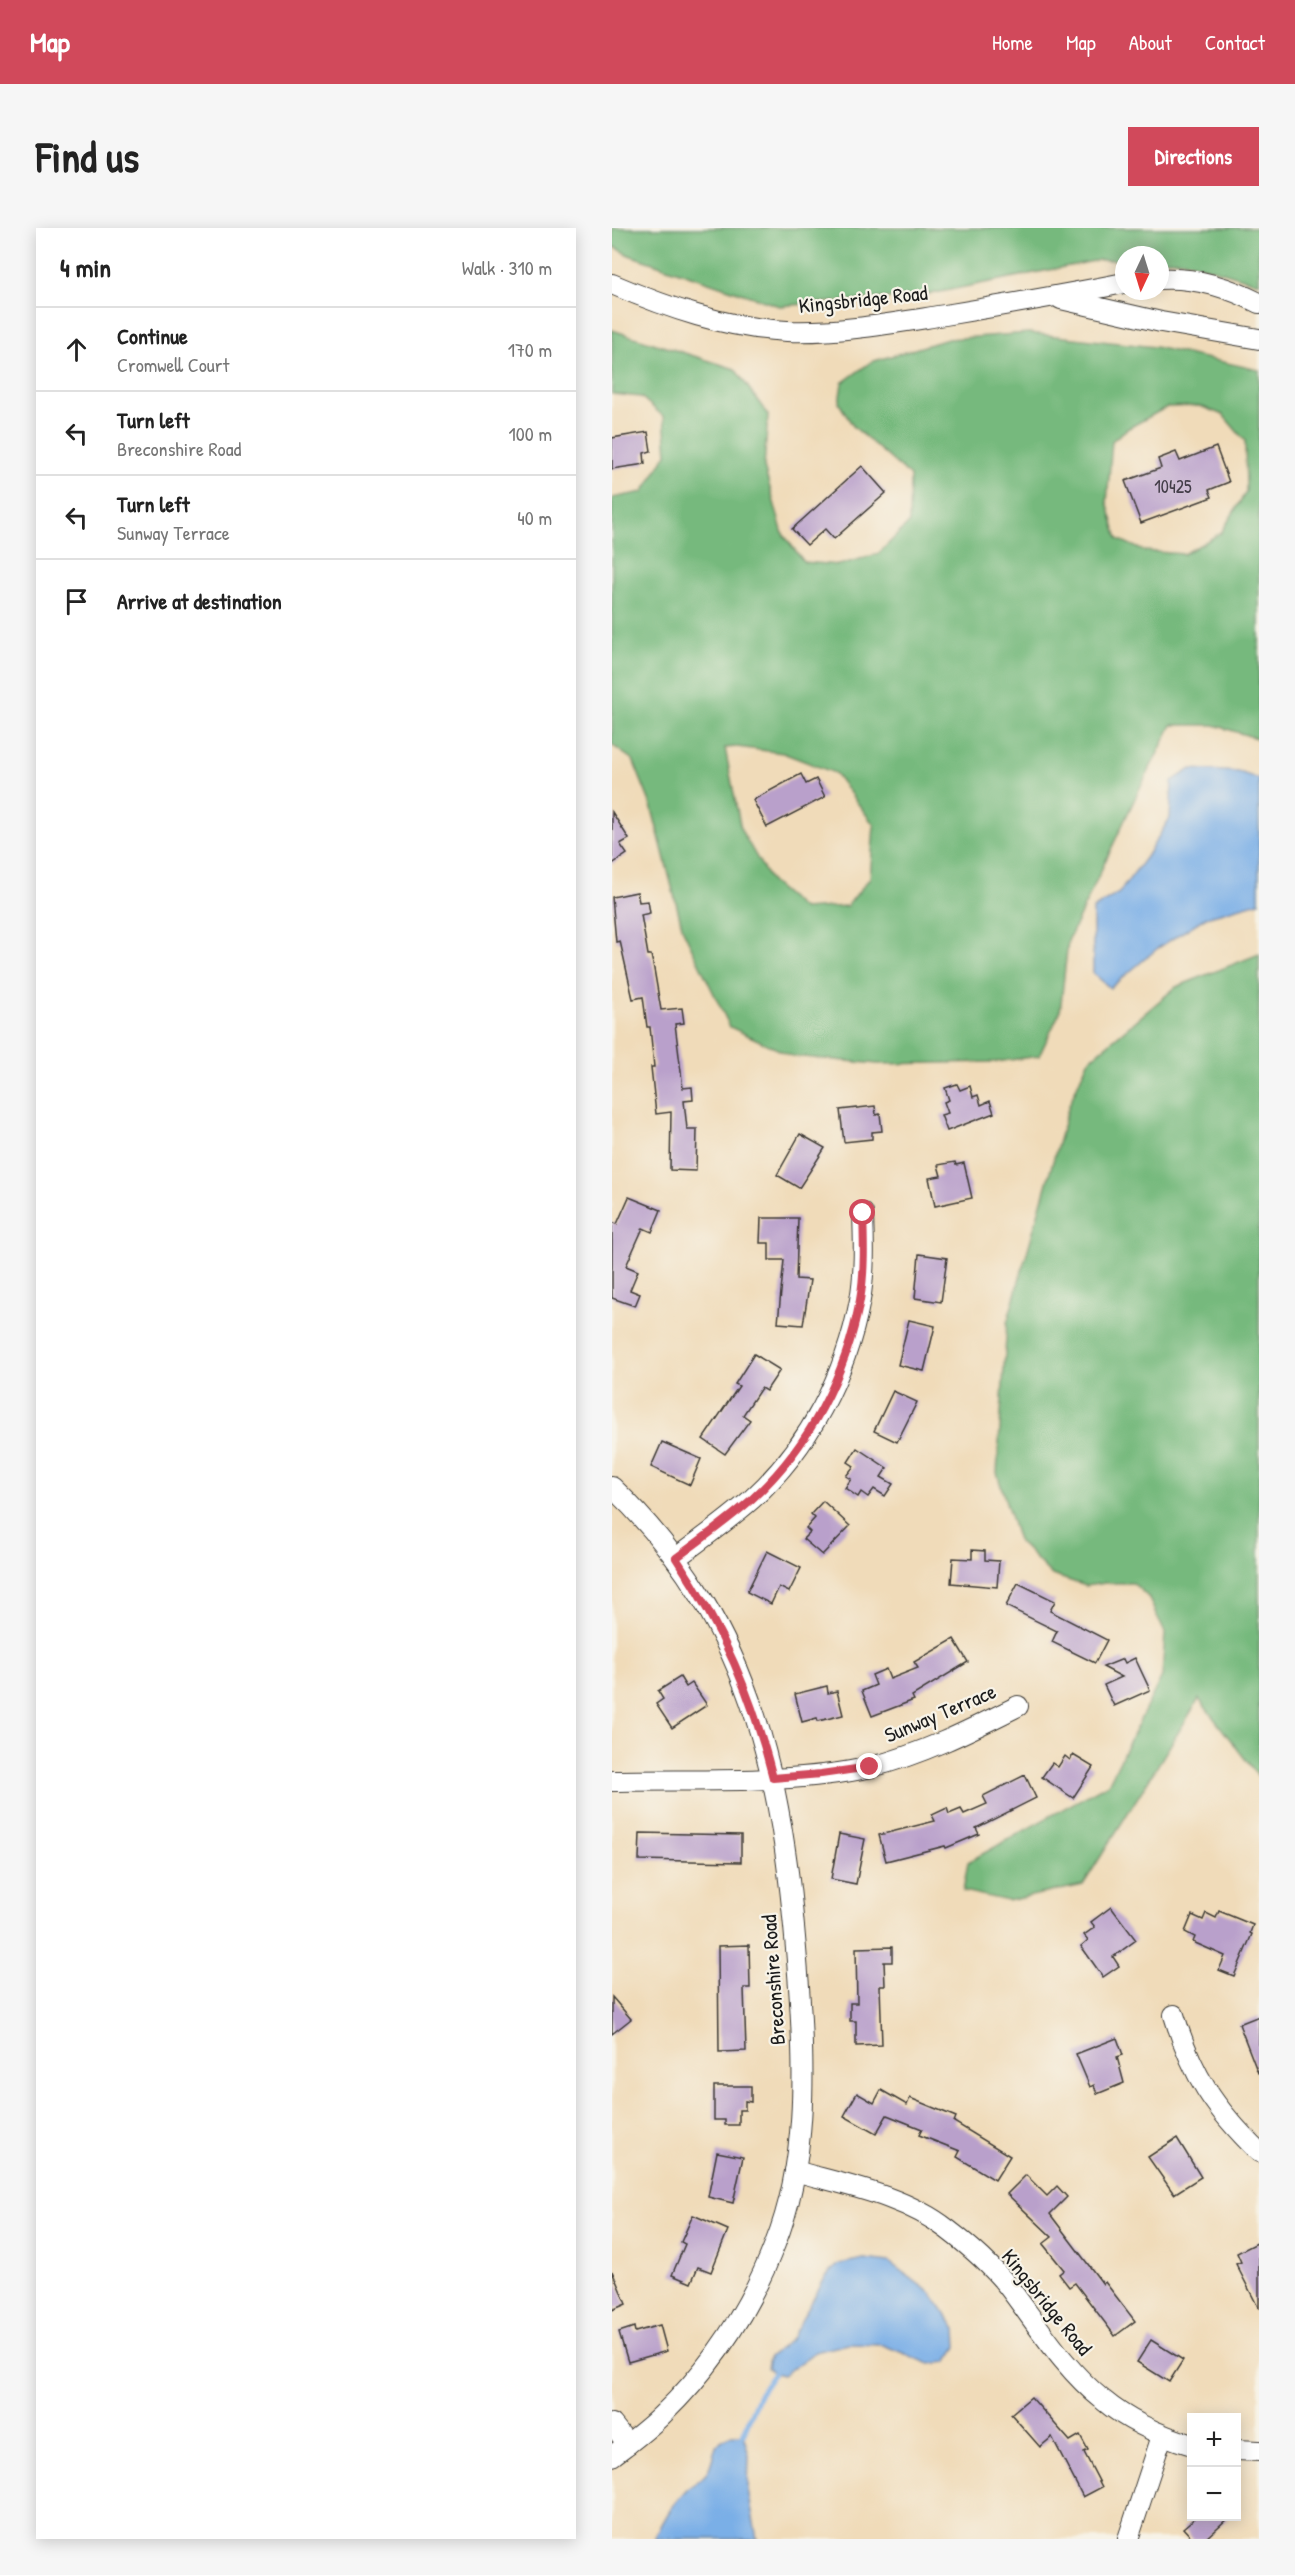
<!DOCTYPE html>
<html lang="en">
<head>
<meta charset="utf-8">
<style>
  body { margin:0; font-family:"Patrick Hand",sans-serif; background:#f6f6f6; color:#222 }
  .controls { position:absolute; right:18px; bottom:18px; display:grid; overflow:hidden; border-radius:0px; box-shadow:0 3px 15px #0003 }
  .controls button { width:54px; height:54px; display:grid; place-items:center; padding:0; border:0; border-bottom:2px solid #e0e0e0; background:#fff; color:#222; font:30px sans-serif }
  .compass { position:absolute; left:503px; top:18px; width:54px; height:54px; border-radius:50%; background:#fff; box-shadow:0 3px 15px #0003; rotate:184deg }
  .stop { position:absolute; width:18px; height:18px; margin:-14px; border:4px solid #d1495b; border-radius:50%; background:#fff }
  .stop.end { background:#d1495b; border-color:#fff; box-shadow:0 2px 6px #0008 }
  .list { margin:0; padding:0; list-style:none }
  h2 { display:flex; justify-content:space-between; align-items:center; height:78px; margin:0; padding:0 24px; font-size:26px }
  h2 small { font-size:20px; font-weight:400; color:#767676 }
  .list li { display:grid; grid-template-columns:39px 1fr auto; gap:18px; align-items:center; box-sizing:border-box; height:84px; padding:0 24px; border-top:2px solid #e0e0e0 }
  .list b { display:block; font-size:22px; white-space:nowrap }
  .list p { margin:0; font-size:20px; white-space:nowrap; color:#767676 }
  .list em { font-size:20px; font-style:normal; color:#767676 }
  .icon { flex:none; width:33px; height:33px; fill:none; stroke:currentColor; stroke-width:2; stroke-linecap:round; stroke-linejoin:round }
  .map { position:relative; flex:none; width:647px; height:2311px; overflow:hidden; border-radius:0px }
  header { display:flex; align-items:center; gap:36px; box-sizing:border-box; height:84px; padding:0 30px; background:#d1495b; color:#fff }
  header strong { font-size:28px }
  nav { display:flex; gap:33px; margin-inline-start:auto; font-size:21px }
  .intro { display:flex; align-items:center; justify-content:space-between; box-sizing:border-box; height:144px; padding:0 36px }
  h1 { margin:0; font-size:42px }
  .button { padding:15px 27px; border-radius:0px; background:#d1495b; color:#fff; font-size:21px; font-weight:700 }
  main { display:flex; gap:36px; padding:0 36px }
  aside { flex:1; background:#fff; border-radius:0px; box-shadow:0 3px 15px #0003 }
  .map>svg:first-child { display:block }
  .forest { fill:#76b97d; stroke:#496a4c; stroke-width:1.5; fill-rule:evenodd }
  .water { fill:#7aafe7; stroke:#4b6682; stroke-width:1.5 }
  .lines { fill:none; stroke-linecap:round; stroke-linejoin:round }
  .stream { stroke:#7aafe7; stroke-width:5 }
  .building { fill:#b9a0cb }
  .street-casing { stroke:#3c3934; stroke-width:22 }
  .street { stroke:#fff; stroke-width:20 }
  .route { stroke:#d1495b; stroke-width:8 }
  .labels { text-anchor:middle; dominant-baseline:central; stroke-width:4.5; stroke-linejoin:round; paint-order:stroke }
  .number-label { font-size:18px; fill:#433d48 }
  .street-label { font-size:21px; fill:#1c1c1c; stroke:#f7f3e8 }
</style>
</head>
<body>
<header>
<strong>Map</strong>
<nav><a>Home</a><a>Map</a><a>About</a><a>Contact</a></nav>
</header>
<div class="intro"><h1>Find us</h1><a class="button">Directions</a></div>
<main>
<aside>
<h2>4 min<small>Walk · 310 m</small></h2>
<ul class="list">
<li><svg class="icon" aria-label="ahead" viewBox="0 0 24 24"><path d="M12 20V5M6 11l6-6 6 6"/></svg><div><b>Continue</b><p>Cromwell Court</p></div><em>170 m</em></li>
<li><svg class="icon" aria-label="left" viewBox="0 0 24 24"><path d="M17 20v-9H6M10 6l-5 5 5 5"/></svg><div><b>Turn left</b><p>Breconshire Road</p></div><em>100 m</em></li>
<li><svg class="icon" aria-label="left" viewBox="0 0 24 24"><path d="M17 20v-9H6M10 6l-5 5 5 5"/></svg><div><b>Turn left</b><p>Sunway Terrace</p></div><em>40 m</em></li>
<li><svg class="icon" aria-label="arrive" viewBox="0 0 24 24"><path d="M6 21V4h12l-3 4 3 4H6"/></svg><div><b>Arrive at destination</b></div></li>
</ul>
</aside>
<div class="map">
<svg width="647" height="2311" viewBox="0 0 647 2311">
  <rect width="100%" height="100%" fill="#f7f3e8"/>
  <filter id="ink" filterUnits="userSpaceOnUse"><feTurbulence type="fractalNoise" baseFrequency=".0167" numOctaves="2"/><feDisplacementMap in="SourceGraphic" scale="12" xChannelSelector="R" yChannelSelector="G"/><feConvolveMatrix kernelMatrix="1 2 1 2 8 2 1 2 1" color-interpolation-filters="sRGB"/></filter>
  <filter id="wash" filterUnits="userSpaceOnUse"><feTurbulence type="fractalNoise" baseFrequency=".008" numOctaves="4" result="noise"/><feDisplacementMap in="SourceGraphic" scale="24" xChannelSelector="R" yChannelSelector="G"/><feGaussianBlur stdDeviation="1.35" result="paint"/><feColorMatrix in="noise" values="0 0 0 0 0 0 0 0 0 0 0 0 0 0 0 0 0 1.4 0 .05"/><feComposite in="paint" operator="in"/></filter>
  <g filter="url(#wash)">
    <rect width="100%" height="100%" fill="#f0dbb9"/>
    <g class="forest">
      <path d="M0 0H647V55L570 32H548V27H512V32H487L313 67 167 78 17 27 0 18Z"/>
      <path d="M0 102 123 141 156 187 152 239 171 306 192 334 227 337 266 326 297 295 298 248 241 198 227 175 230 155 259 134 336 111 417 105 543 119 647 142V511L602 497H560L525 566 456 713 448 784 427 828 384 834 266 836 180 828 118 799 71 702 39 577 21 532 0 517V270L31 264 55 226 52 189 29 169 0 166ZM588 178 611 187 633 213 634 264 609 305 572 326 532 323 506 311 495 274 500 213 515 201 555 179ZM125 519 171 525 223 545 262 597 258 650 235 678 191 681 159 654 129 602 113 520Z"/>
      <path d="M647 726V1549L587 1471 471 1657 396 1673 351 1663 356 1634 496 1556 550 1448 553 1405 536 1369 521 1355H493L474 1358 440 1347 406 1313 385 1245 395 1095 457 877 476 833 564 759Z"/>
    </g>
    <g class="water">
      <path d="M579 541 627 544 647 551V674L594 689 546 720 498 760 481 745V681L507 665 534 629 558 590 560 553Z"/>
      <path d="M252 2031 277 2034 320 2066 344 2101 345 2119 335 2134 318 2136 271 2117 236 2116 203 2124 171 2147 162 2145 155 2140 157 2129 179 2111 213 2050 227 2036Z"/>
      <path d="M120 2207H131L137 2226 136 2262 145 2311H43C51 2292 59 2278 73 2263 79 2257 91 2252 95 2244 105 2227 97 2216 120 2207Z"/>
    </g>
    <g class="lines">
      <path class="stream" d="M131 2207 146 2168 162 2145"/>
    </g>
    <g id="blocks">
      <g class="building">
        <path d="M36 204 39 223 32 225 33 236 0 241V210Z"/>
        <path d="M604 219 617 254 597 262 600 269 529 295 513 253 549 240 546 231 564 224 568 233Z"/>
        <path d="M250 238 274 265 222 311 213 301 195 317 180 301Z"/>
        <path d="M189 546 194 556 204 551 213 569 155 599 141 572Z"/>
        <path d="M0 584 17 611 8 616 15 626 0 636Z"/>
        <path d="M25 664 27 674 36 673 38 685 29 687 36 727H39L42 741 49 782 70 780 72 795 63 796 71 860 80 859 81 872 72 873 75 901H85L84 943 58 942 59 884 44 886 39 839H42L38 799H35L31 769 21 771 8 713 4 714 0 669Z"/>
        <path d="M345 856 348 862 358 858 361 869 366 867 369 877 378 873 382 885 335 903 329 887 336 885 332 874 337 872 333 860Z"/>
        <path d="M263 878 264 887 268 886 270 903 260 904V911L232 914 228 882Z"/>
        <path d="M188 906 213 920 187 960 165 947Z"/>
        <path d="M343 934 344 937 352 935 360 970 323 978 317 950 329 948 326 937Z"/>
        <path d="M17 969 49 982 40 1004 31 1000 14 1038 26 1043 18 1062 28 1066 23 1078 0 1070V994L5 996Z"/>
        <path d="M149 990H186L184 1051 198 1052 191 1097 166 1095 172 1032H157V1015H148Z"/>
        <path d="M307 1026 335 1030 329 1074 303 1070Z"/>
        <path d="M297 1092 323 1098 312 1143 286 1137Z"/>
        <path d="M142 1126 168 1142 154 1163 149 1160 131 1187 138 1192 113 1226 91 1211 127 1158 123 1156Z"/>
        <path d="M281 1163 305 1174 285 1214 262 1203Z"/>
        <path d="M50 1214 89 1231 78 1257 39 1239Z"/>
        <path d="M245 1220 275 1240 269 1249 281 1256 273 1268 262 1261 256 1269 249 1264 246 1269 233 1260 239 1251 234 1248 242 1238 236 1234Z"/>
        <path d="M211 1273 238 1298 210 1327 191 1311 198 1304 194 1300 203 1290 199 1286Z"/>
        <path d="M360 1322 373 1323V1332L387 1333 385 1359 339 1355 341 1330 360 1331Z"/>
        <path d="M155 1323 189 1340 177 1364 167 1359 159 1376 135 1364Z"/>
        <path d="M406 1355 443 1373 438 1383 495 1412 483 1435 440 1414 445 1403 394 1378Z"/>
        <path d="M342 1411 356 1434 300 1468 302 1472 260 1488 250 1463 264 1457 260 1447 274 1441 278 1451 306 1440 302 1434Z"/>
        <path d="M523 1430 538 1462 502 1478 492 1457 510 1449 491 1439 511 1431 513 1435Z"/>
        <path d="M68 1449 74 1459 80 1455 95 1477 60 1500 44 1476 51 1471 46 1463Z"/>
        <path d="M215 1458 216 1465 225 1463 231 1487 206 1493 205 1490 190 1494 183 1466Z"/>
        <path d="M461 1527 481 1539 461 1570 430 1549 440 1535 446 1539 453 1528 458 1532Z"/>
        <path d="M413 1547 424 1570 364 1600 367 1606 334 1620 333 1618 274 1633 267 1607 323 1593 320 1587 335 1580 337 1586 349 1581 352 1586 375 1576 371 1568Z"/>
        <path d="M28 1605 129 1607V1634L27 1632Z"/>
        <path d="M227 1606 253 1611 244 1656 219 1651Z"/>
        <path d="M499 1679 524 1712 501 1729 507 1738 491 1749 469 1718 476 1712 472 1707 483 1699 479 1694Z"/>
        <path d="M607 1683 641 1697 638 1705 640 1706 622 1748 607 1742 613 1728 581 1714 583 1709 573 1704 580 1687 591 1692 594 1685 604 1690Z"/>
        <path d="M137 1717 138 1760H132L134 1823 107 1824 106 1718Z"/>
        <path d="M280 1719V1734H272L273 1758H268L270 1817 244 1818V1793H238V1775H245L244 1720Z"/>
        <path d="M0 1769 19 1791 0 1806Z"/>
        <path d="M647 1788V1845H646L627 1796Z"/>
        <path d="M505 1810 511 1827 505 1829 512 1855 485 1866 482 1857 478 1859 464 1826Z"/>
        <path d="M102 1858H139V1874L133 1873V1882H127V1897H113V1892H102Z"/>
        <path d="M269 1862 295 1877 298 1870 344 1889 342 1894 398 1928 383 1952 345 1929 348 1923 307 1907 310 1901 275 1887 264 1906 232 1888 245 1865 262 1875Z"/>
        <path d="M565 1910 589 1949 562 1966 536 1929Z"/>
        <path d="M105 1924 131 1929 121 1975 96 1969Z"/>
        <path d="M414 1947 435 1968 445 1958 455 1969 438 1986 491 2056 493 2054 523 2093 503 2108 463 2055 457 2059 447 2046 452 2042 431 2016 440 2009 395 1966Z"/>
        <path d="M81 1987 116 2002 99 2044 86 2039 79 2055 60 2047 73 2016 69 2014Z"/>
        <path d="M647 2014V2081L624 2036 629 2034 625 2025Z"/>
        <path d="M0 2043 14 2076 0 2082Z"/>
        <path d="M48 2097 55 2123 16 2134 7 2104 22 2099 23 2104Z"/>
        <path d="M539 2112 571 2132 557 2154 525 2134Z"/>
        <path d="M419 2169 458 2213 468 2207 476 2222 472 2224 490 2259 471 2269 440 2209 428 2219 399 2186Z"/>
        <path d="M584 2289H617L593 2311H581L571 2300Z"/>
      </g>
    </g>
  </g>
  <g filter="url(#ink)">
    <use href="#blocks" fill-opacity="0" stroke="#3c3934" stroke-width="1.5"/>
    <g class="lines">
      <g class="street-casing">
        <g id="street">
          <path d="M548 51C583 49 616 59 647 75"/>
          <path d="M0 56C56 80 114 100 175 103 228 105 281 95 333 87 393 77 452 67 512 55"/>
          <path d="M449 71 549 94 647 111"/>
          <path d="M0 1259C147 1400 173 1565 187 1759 193 1844 195 1936 163 2016 138 2081 100 2139 50 2187 35 2202 17 2215 0 2228"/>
          <path d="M64 1330C90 1311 116 1292 140 1271 197 1219 234 1147 248 1072 253 1044 252 1014 251 985"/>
          <path d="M0 1553C81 1551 180 1557 259 1539 311 1526 358 1502 406 1478"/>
          <path d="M562 1787C580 1847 602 1880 647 1924"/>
          <path d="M183 1943C233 1957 293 1968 335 2001 356 2017 378 2036 395 2057 425 2096 452 2141 491 2172 517 2194 547 2207 580 2217"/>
          <path d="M0 2196 16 2216"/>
          <path d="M624 2222 647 2223"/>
          <path d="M516 2311 550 2208"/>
        </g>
      </g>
      <use href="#street" class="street"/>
    </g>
  </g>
  <g class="lines" filter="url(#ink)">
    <path class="route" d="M251 985C252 1014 253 1044 248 1072 234 1147 197 1219 140 1271 116 1292 90 1311 64 1330 111 1401 140 1467 161 1550L209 1546 258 1539"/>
  </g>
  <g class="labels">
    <g class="number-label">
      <text x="561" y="258">10425</text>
    </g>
    <g class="street-label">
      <text transform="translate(251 71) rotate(-6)">Kingsbridge Road</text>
      <text transform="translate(328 1485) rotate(-23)">Sunway Terrace</text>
      <text transform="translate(161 1752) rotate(-94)">Breconshire Road</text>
      <text transform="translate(435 2074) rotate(51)">Kingsbridge Road</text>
    </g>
  </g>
</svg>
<div class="controls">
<button>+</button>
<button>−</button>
</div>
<svg class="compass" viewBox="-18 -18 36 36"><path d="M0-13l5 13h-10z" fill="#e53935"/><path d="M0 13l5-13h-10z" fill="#767676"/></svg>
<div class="stop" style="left:251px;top:985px"></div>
<div class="stop end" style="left:258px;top:1539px"></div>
</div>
</main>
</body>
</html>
